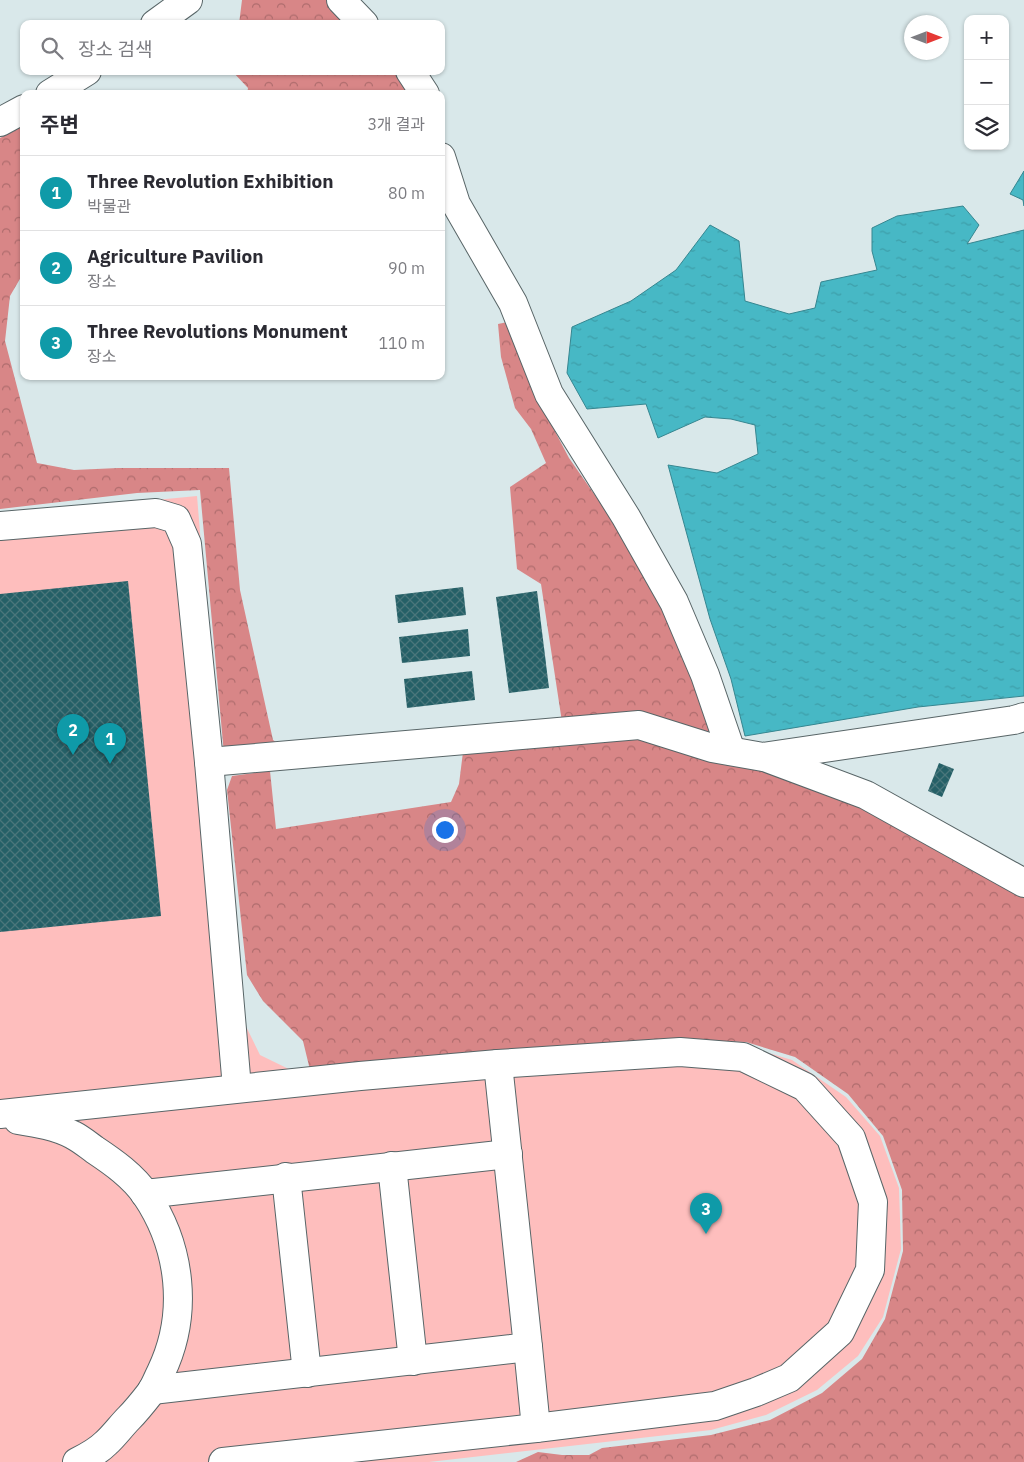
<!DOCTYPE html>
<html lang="ko">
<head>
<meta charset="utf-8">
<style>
  body { margin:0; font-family:"IBM Plex Sans","Noto Sans KR",sans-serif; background:#f2f2f3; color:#2b2b33 }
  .controls { position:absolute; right:15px; top:15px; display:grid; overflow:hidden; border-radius:10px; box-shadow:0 1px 4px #0004 }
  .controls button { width:45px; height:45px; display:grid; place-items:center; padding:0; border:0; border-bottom:1px solid #e1e1e2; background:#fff; color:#2b2b33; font:25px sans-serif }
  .compass { position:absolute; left:904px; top:15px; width:45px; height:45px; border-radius:50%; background:#fff; box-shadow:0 1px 4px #0004; rotate:90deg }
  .you { position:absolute; left:444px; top:829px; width:18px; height:18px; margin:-12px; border:4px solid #fff; border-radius:50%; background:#1a73e8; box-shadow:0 0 0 8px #1a73e833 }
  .badge { display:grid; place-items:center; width:32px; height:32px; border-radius:50%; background:#2563eb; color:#fff; font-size:16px; font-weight:700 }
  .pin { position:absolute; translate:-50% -41px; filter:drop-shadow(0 1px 2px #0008) }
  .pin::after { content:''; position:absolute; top:26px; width:18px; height:15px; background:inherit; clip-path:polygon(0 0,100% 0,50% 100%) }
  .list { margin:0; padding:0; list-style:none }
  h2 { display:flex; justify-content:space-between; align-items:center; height:65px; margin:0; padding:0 20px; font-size:21px }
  h2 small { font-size:16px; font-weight:400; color:#7c7c81 }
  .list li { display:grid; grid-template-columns:32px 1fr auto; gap:15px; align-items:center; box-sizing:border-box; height:75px; padding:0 20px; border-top:1px solid #e1e1e2 }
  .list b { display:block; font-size:19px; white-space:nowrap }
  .list p { margin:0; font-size:16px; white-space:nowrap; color:#7c7c81 }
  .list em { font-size:16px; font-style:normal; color:#7c7c81 }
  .icon { flex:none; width:28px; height:28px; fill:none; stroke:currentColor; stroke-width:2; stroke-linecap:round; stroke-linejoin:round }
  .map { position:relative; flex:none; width:1024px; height:1462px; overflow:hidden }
  .search { position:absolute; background:#fff; box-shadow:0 1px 4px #0004; left:20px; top:20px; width:425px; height:55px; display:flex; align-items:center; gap:12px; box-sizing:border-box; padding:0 18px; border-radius:10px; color:#7c7c81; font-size:19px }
  .panel { position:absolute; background:#fff; box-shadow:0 1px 4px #0004; left:20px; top:90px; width:425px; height:290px; border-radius:10px }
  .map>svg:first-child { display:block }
  .green { fill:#febebd }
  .forest { fill:url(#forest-crowns) }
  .water { fill:url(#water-ripples); stroke:#368690 }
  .building { fill:url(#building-cross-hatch) }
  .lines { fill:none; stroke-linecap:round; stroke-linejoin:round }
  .minor-casing { stroke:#586567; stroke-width:30 }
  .minor { stroke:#fff; stroke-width:28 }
</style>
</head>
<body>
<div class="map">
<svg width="1024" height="1462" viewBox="0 0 1024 1462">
  <defs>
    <pattern id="forest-crowns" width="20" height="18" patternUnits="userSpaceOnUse" patternTransform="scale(1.25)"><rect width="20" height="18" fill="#d88687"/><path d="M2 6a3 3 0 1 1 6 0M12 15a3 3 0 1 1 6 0" fill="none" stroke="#ae6c6d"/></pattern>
    <pattern id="water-ripples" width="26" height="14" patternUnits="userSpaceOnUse" patternTransform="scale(1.25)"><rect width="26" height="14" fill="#47b8c5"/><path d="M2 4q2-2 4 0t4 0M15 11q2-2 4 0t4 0" fill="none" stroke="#3d9da8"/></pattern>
    <pattern id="building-cross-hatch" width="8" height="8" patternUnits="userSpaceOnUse" patternTransform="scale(1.25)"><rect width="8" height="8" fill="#256067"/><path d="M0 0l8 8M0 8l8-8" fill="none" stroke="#4a767b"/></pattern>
  </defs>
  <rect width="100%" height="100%" fill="#d9e8ea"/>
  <path class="green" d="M197 496 240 1014 260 1055 299 1074 745 1046 792 1060 846 1097 880 1136 899 1188 901 1249 883 1317 858 1356 817 1390 766 1415 711 1430 429 1462H0V515Z"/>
  <g class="forest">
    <path d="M242 0H334L356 24H239Z"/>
    <path d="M232 71H400L415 94H247L248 88Z"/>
    <path d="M24 126V272L10 296 5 341 37 463 74 470 118 468H229L240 590 273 740 280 745 224 754 200 490 137 493 0 509V138Z"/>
    <path d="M512 321 539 401 569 458 629 544 675 630 714 741 562 722 541 584 517 569 510 487 546 463 531 429 515 408 501 357 498 324Z"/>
    <path d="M636 733 801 783 863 805 1024 890V1462H516L538 1452 562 1455H589L602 1448 711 1435 770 1420 822 1393 862 1359 885 1319 903 1251 902 1190 883 1136 848 1094 795 1057 746 1042 659 1039 310 1070 303 1041 263 1001 247 975 227 790 232 776 270 771 276 829 451 802 459 784 463 752Z"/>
  </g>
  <g class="water">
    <path d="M1024 171V206L1023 200 1010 194Z"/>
    <path d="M963 206 979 225 967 244 1024 230V696L918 707 745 736 731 679 710 619 668 465 717 473 758 454 755 425 731 419 705 417 658 438 646 404 587 409 567 373 572 327 631 301 676 270 710 225 739 241 745 301 789 314 815 308 821 282 877 270 872 251V228L897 216Z"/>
  </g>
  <g class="building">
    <path d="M128 581 161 916 0 932V594Z"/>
    <path d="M463 587 466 615 398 623 395 595Z"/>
    <path d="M537 591 549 688 509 693 496 597Z"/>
    <path d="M468 629 470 656 402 663 399 637Z"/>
    <path d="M472 671 475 700 407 708 404 679Z"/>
    <path d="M939 763 954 769 942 797 928 791Z"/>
  </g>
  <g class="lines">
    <g class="minor-casing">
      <g id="minor">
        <path d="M341 0 364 24"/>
        <path d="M155 24 188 0"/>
        <path d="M410 71 425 94"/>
        <path d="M50 94 87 71"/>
        <path d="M0 122 24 109"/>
        <path d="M441 157 456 204 513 303 549 394 626 517 674 602 705 675 731 751"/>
        <path d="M0 526 156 513 176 519 187 544 209 762 237 1088"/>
        <path d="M767 758 866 795 1024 883"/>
        <path d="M209 762 639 725 712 748 763 757 1014 720 1024 717"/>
        <path d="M0 1114 360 1076 498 1064 680 1052 743 1057 805 1087 851 1138 873 1202 870 1270 840 1332 789 1378 756 1392 715 1406 536 1428 223 1462"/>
        <path d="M18 1120C37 1123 56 1126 73 1135 81 1139 88 1145 95 1150 113 1162 133 1176 146 1195 181 1247 189 1314 161 1372 158 1378 155 1386 151 1392 144 1401 137 1410 129 1418 121 1426 114 1436 106 1443 98 1451 87 1457 77 1462"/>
        <path d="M392 1166 413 1361"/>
        <path d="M286 1177 307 1373"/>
        <path d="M145 1194 508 1154"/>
        <path d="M528 1347 536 1428"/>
        <path d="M152 1390 528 1347 498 1064"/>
      </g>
    </g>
    <use href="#minor" class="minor"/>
  </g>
</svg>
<div class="controls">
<button>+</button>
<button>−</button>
<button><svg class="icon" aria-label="layers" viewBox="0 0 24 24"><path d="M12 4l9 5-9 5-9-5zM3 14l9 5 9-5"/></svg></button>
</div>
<svg class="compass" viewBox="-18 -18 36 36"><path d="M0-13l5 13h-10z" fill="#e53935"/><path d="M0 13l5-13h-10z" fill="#7c7c81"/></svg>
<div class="you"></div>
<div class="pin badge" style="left:110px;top:764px;background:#0f9aa8">1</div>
<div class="pin badge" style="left:73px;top:755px;background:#0f9aa8">2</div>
<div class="pin badge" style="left:706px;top:1234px;background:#0f9aa8">3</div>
<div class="search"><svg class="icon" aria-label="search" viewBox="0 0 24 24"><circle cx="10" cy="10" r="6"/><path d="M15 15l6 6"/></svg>장소 검색</div>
<section class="panel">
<h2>주변<small>3개 결과</small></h2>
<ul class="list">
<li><span class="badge" style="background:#0f9aa8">1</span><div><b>Three Revolution Exhibition</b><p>박물관</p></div><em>80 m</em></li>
<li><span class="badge" style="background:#0f9aa8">2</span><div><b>Agriculture Pavilion</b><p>장소</p></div><em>90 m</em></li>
<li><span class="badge" style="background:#0f9aa8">3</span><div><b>Three Revolutions Monument</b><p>장소</p></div><em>110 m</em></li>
</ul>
</section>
</div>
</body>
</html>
